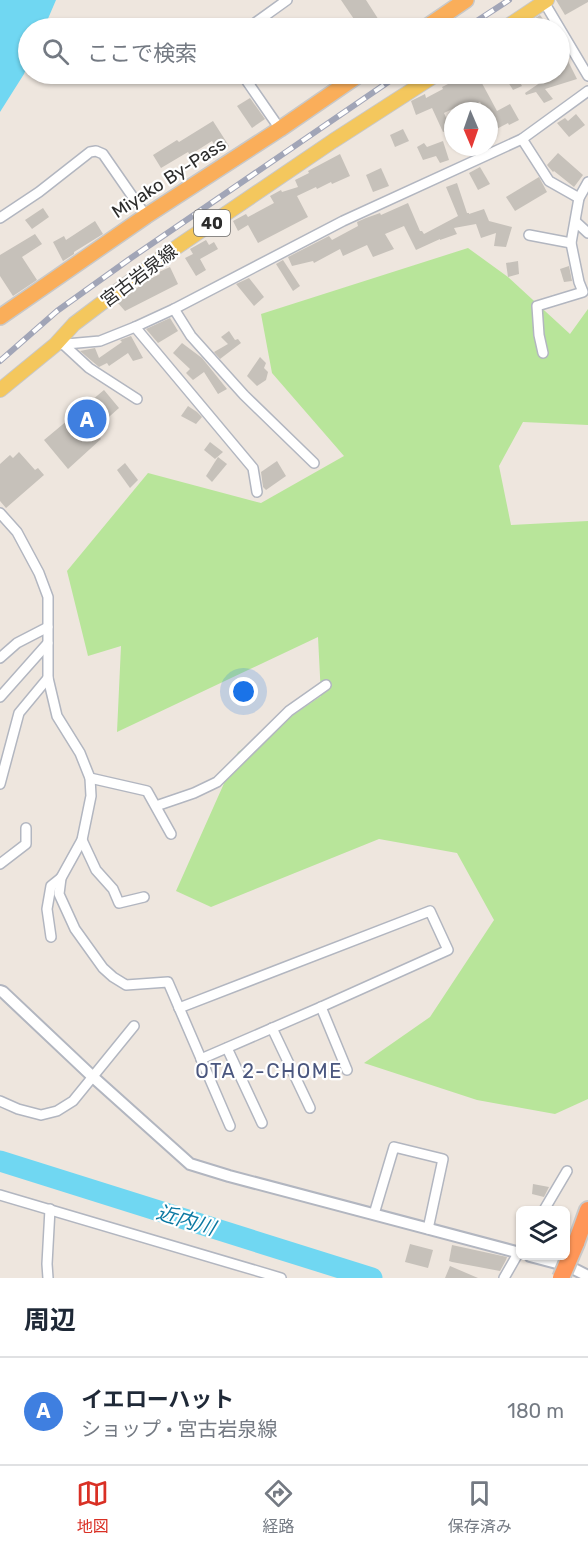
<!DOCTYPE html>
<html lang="ja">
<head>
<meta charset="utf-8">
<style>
  body { margin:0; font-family:Rubik,"Noto Sans JP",sans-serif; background:#f6f6f7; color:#1f2937 }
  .controls { position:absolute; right:18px; bottom:18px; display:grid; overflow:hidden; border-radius:9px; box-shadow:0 2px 4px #0004 }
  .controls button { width:54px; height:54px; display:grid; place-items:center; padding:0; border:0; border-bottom:2px solid #e0e1e3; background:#fff; color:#1f2937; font:30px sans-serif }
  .compass { position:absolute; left:444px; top:102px; width:54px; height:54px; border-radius:50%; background:#fff; box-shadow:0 2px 4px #0004; rotate:178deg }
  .you { position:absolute; left:244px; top:692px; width:21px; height:21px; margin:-15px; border:4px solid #fff; border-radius:50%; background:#1a73e8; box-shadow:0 0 0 9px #1a73e833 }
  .badge { display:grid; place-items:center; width:39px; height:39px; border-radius:50%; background:#d93025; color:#fff; font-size:20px; font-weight:700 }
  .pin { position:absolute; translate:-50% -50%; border:3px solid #fff; box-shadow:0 2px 6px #0006 }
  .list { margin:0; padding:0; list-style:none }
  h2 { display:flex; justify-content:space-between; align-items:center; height:78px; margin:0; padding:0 24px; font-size:26px }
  h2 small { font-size:20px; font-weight:400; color:#747a83 }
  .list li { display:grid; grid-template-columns:39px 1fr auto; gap:18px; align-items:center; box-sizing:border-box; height:108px; padding:0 24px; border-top:2px solid #e0e1e3 }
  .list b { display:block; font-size:22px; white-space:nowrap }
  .list p { margin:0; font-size:20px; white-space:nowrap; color:#747a83 }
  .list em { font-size:20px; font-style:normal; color:#747a83 }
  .icon { flex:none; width:33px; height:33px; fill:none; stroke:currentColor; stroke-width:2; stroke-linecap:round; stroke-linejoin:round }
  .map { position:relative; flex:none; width:588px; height:1278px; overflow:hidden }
  .search { position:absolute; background:#fff; box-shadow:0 2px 4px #0004; left:18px; right:18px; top:18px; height:66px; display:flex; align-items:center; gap:15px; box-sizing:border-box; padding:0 21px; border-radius:33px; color:#747a83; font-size:22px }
  .sheet { height:186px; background:#fff }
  nav { display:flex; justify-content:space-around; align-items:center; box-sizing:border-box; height:84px; border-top:2px solid #e0e1e3; background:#fff; font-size:16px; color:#747a83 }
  nav a { display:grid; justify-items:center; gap:3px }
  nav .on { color:#d93025 }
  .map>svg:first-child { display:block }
  .green { fill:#b8e59a }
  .water { fill:#70d7f2 }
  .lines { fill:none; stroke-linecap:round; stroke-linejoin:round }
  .river { stroke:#70d7f2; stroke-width:21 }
  .building { fill:#c6c1ba }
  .minor-casing { stroke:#b2b6c0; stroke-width:12 }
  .tertiary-casing { stroke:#b2b6c0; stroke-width:14 }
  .primary-casing { stroke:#c8c8c8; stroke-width:16 }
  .trunk-casing { stroke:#c8c8c8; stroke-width:18 }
  .motorway-casing { stroke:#c8c8c8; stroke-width:20 }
  .minor { stroke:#fff; stroke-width:9 }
  .tertiary { stroke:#fff; stroke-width:10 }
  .primary { stroke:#f4c75d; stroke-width:14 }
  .trunk { stroke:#faae5a; stroke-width:15 }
  .motorway { stroke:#ff9658; stroke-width:16 }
  .rail-casing { stroke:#a1a5b7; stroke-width:6 }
  .rail { stroke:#fff; stroke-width:4; stroke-dasharray:11; stroke-linecap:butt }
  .motorway-bridge-casing { stroke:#c8c8c8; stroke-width:20; stroke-linecap:butt }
  .motorway-bridge { stroke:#ff9658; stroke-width:16 }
  .labels { text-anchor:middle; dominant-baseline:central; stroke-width:4.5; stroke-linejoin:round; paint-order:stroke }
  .shield { fill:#fff; stroke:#6b6b6b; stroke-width:1.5 }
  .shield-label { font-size:16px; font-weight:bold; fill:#2c2c2c }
  .street-label { font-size:18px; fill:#2c2c2c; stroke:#fff }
  .neighbourhood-label { font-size:20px; letter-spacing:1.5px; fill:#4b577f; stroke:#fff }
  .water-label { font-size:20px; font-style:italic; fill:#0a78a2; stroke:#fff }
</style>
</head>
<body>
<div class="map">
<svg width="588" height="1278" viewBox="0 0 588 1278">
  <rect width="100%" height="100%" fill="#eee6de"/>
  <path class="green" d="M468 248 508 277 570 334 588 309V425L523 422 499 466 511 525 588 521V1099L555 1114 477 1100 364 1063 430 1017 494 920 457 853 379 839 211 907 176 891 238 752 321 696 318 637 117 732 121 646 88 656 67 571 148 473 261 503 344 456 272 373 261 314Z"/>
  <path class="water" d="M0 0H56L44 28H28V64L24 74 0 112Z"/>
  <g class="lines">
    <path class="river" d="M0 1161 372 1278"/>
  </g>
  <g class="building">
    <path d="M341 0H366L384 28H360Z"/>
    <path d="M556 0H588V2L565 15Z"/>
    <path d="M540 15 546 23 538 28H520Z"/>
    <path d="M568 61 577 79 545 89 553 99 544 103 536 92 526 95 525 93 553 74H560V65Z"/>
    <path d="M463 74H477L497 111 510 104 519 120 509 125 508 123 489 133V111H485L480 102 467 107 465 103 444 113 451 129 443 132 432 108 416 115 411 101 425 94 426 98 443 89 442 87 454 81 453 79Z"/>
    <path d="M503 74H515L522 86 513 90Z"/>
    <path d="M250 98 265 119 252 128 237 106Z"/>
    <path d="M576 114 585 125 569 137 557 123 565 118 568 121Z"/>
    <path d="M213 121 229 146 219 153 212 141 190 155 188 152 161 168 153 155 177 140 179 142Z"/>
    <path d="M403 129 409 141 395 147 390 135Z"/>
    <path d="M443 141 449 160 440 163 436 156 423 160 417 147 424 143 427 147Z"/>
    <path d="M558 153 583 175 574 187 554 171 553 172 547 165Z"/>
    <path d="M340 154 350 176 332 184 331 182 317 189 316 187 297 196 308 217 258 243 248 225 238 231 233 221 246 214 248 217 274 203 270 196 281 190 282 192 298 187 295 180 309 173 308 171Z"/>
    <path d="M480 167 490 184 478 190 469 173Z"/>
    <path d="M381 168 389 186 373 192 366 175Z"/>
    <path d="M539 177 547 192 515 211 506 197Z"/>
    <path d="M457 183 467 213H469V214L484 209 489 221 512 227 506 247 494 246 496 233 481 238 476 224 454 228 457 234 440 240V239L416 250 404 226 385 234 394 249 373 257 367 245 343 256 340 249 314 263 313 261 292 266 288 257 329 236 332 240 358 226 357 222 366 218 380 213 381 215 408 203 420 231H422L424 234 458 216 446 187Z"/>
    <path d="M43 208 49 217 32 229 25 220Z"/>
    <path d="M95 221 103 234 74 252V254L63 261 53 242 64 236 66 240Z"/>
    <path d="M35 234 42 244 22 257 37 280 13 296 0 276V255Z"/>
    <path d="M206 240 209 245 214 242 218 249 200 259 206 270 196 276 185 258 193 254 190 249Z"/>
    <path d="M283 260 300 286 293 291 276 264Z"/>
    <path d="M518 261 519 274 508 277 506 263Z"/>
    <path d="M569 266 572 281 564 282 560 269Z"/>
    <path d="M170 267 178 284 125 311 118 303 146 281 160 274 159 272Z"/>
    <path d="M249 278 264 297 254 306 236 284Z"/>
    <path d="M170 318 178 331 158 343 146 329Z"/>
    <path d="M229 331 235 340 238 339 241 343 220 359 214 352 228 344 221 337Z"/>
    <path d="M131 336 143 358 133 361 128 353 109 366 107 363 99 367 80 351 95 348 99 358 122 342 120 340Z"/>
    <path d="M182 343 202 358 227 389 218 394 204 372 193 380 186 373 190 369 173 353Z"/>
    <path d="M260 357 266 363 264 368 268 372 266 380 257 386 247 376Z"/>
    <path d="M104 390 119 408 93 431 101 439 68 469 44 440Z"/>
    <path d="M188 406 197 412 202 417 196 424 181 416Z"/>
    <path d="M210 442 223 452 215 459 204 450Z"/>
    <path d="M19 452 35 470 38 468 44 475 6 508 0 501V464L10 455 13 458Z"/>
    <path d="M218 457 227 464 212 482 206 476Z"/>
    <path d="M277 461 286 476 266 490 263 487 261 472Z"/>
    <path d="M125 463 138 480 130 488 117 470Z"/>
    <path d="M533 1184 549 1187 544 1197 532 1194Z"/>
    <path d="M410 1244 433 1250 428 1268 405 1262Z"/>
    <path d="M452 1245 507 1257 506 1260 500 1271 452 1262 449 1261Z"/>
    <path d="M450 1266 478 1278H445Z"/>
  </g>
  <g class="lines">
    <g class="minor-casing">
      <g id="minor">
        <path d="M544 2 588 76"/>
        <path d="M248 28 287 0"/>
        <path d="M242 74 280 129"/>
        <path d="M522 139 549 181 579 198"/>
        <path d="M0 218 39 192 90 152 96 151 103 154 146 216"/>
        <path d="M576 222 588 233"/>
        <path d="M529 235 571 243"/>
        <path d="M174 309 191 336 244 395 314 463"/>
        <path d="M135 327 253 468 257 492"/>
        <path d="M63 344 89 368 137 399"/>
        <path d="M55 345 100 341 135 327 174 309 343 221 522 139 588 91"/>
        <path d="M543 353 539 335 537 306 583 292 579 282 571 243 579 198 588 182"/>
        <path d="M0 513 17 532 39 573 48 597V678L57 716 80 753 90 778 91 796 82 840 61 878 59 894 75 929 103 968 113 977 126 985 168 982 230 1126"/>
        <path d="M0 658 17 643 48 627"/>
        <path d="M0 697 48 643"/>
        <path d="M90 778 147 791 171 834"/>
        <path d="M0 784 19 713 48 678"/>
        <path d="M156 806 194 793 217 782 289 711 326 685"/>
        <path d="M82 840 96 870 113 889 119 903 144 897"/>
        <path d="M0 864 26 844V828"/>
        <path d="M51 937 47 909 51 886 61 878"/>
        <path d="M321 1007 347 1070"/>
        <path d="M179 1008 430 911 448 950 321 1007 201 1059"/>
        <path d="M272 1028 310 1108"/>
        <path d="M227 1048 262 1123"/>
        <path d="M0 1101 18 1109 41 1115 57 1111 73 1101 134 1026"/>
        <path d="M0 1195 281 1278"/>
        <path d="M544 1210 567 1171"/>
        <path d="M374 1214 394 1147 443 1159 428 1229"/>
        <path d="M48 1278 47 1264 50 1209"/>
        <path d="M504 1278 520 1250"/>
      </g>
    </g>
    <g class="tertiary-casing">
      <g id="tertiary">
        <path d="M0 991 3 992 93 1077 190 1164 229 1176 520 1253"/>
        <path d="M530 1256 568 1266 588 1276"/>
      </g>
    </g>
    <g class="primary-casing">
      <g id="primary">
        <path d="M505 28 547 0"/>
        <path d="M0 390 55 345 74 324 168 253 333 141 437 74"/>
      </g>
    </g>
    <g class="trunk-casing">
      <g id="trunk">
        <path d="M425 28 466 0"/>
        <path d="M0 317 146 216 280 129 360 74"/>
      </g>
    </g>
    <g class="motorway-casing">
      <path id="motorway" d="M576 1243 588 1210"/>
    </g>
    <use href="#minor" class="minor"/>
    <use href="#tertiary" class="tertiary"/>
    <use href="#primary" class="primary"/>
    <use href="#trunk" class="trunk"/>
    <use href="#motorway" class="motorway"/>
    <g class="rail-casing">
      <g id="rail">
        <path d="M466 28 509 0"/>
        <path d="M0 361 57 311 131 258 400 74"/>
      </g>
    </g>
    <use href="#rail" class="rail"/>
    <g class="motorway-bridge-casing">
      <path id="motorway-bridge" d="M561 1278 576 1243"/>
    </g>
    <use href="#motorway-bridge" class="motorway-bridge"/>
  </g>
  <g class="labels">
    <rect class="shield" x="194" y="210" width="36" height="26" rx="4.5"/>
    <g class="shield-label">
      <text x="212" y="223">40</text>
    </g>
    <g class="street-label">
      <text transform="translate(169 178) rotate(-33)">Miyako By-Pass</text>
      <text transform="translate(139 276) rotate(-37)">宮古岩泉線</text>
    </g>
    <g class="neighbourhood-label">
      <text x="269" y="1071">OTA 2-CHOME</text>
    </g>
    <g class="water-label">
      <text transform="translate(186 1220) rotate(17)">近内川</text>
    </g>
  </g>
</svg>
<div class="controls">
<button><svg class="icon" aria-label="layers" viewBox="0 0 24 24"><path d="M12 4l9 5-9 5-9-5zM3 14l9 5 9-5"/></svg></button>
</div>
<svg class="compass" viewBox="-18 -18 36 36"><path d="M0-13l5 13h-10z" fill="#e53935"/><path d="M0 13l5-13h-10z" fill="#747a83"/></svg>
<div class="you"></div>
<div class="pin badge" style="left:87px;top:419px;background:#3f7fe0">A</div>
<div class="search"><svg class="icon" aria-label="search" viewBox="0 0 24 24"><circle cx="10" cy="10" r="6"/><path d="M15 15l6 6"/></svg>ここで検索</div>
</div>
<section class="sheet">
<h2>周辺<small></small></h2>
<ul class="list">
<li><span class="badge" style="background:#3f7fe0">A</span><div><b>イエローハット</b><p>ショップ · 宮古岩泉線</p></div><em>180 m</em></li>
</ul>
</section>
<nav>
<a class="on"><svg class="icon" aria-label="map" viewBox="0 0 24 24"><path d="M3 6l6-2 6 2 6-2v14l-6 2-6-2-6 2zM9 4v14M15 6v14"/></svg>地図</a>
<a><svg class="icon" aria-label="directions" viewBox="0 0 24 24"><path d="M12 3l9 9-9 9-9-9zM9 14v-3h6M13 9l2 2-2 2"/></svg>経路</a>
<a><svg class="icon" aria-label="saved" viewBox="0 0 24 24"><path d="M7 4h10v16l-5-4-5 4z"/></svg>保存済み</a>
</nav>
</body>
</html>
